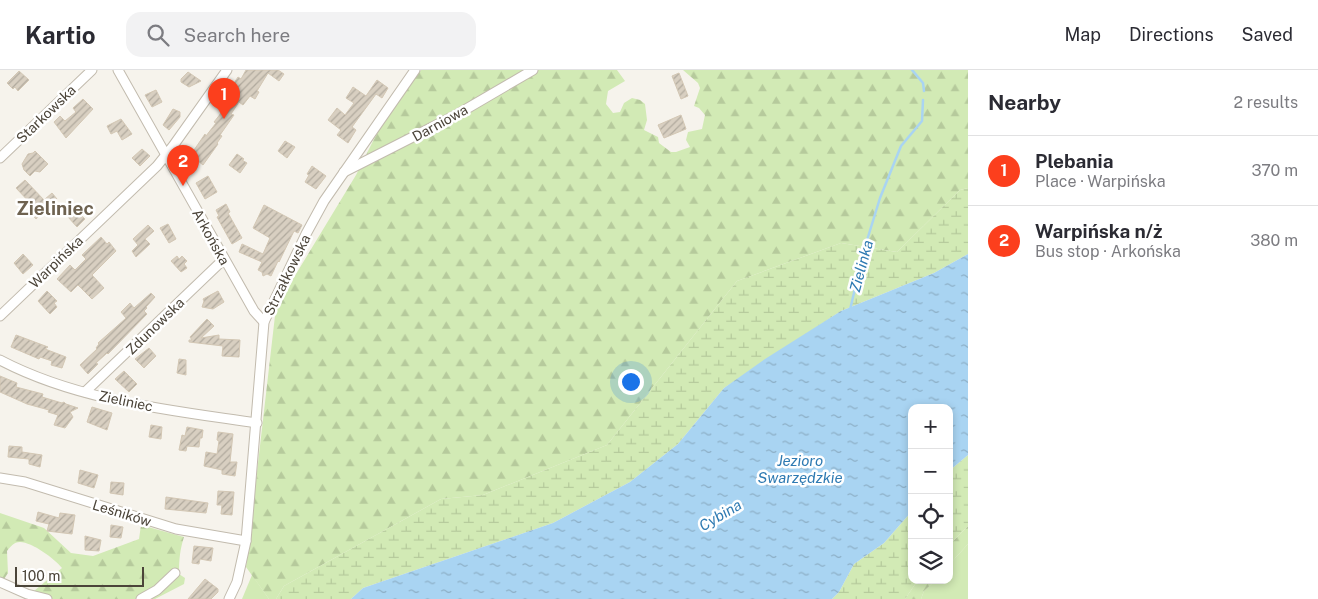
<!DOCTYPE html>
<html lang="en">
<head>
<meta charset="utf-8">
<style>
  body { margin:0; font-family:"Public Sans",sans-serif; background:#f2f2f3; color:#2b2b33 }
  .controls { position:absolute; right:15px; bottom:15px; display:grid; overflow:hidden; border-radius:10px; box-shadow:0 2px 8px #0003 }
  .controls button { width:45px; height:45px; display:grid; place-items:center; padding:0; border:0; border-bottom:1px solid #e1e1e2; background:#fff; color:#2b2b33; font:25px sans-serif }
  .scale { position:absolute; left:15px; bottom:12px; width:129px; box-sizing:border-box; padding-left:5px; border:2px solid #4b4439; border-top:0; font-size:14px; line-height:18px; white-space:nowrap; color:#4b4439; -webkit-text-stroke:4px #fff; paint-order:stroke }
  .you { position:absolute; left:630px; top:311px; width:18px; height:18px; margin:-12px; border:4px solid #fff; border-radius:50%; background:#1a73e8; box-shadow:0 0 0 8px #1a73e833 }
  .badge { display:grid; place-items:center; width:32px; height:32px; border-radius:50%; background:#fc3f1d; color:#fff; font-size:16px; font-weight:700 }
  .pin { position:absolute; translate:-50% -41px; filter:drop-shadow(0 1px 2px #0008) }
  .pin::after { content:''; position:absolute; top:26px; width:18px; height:15px; background:inherit; clip-path:polygon(0 0,100% 0,50% 100%) }
  .list { margin:0; padding:0; list-style:none }
  h2 { display:flex; justify-content:space-between; align-items:center; height:65px; margin:0; padding:0 20px; font-size:21px }
  h2 small { font-size:16px; font-weight:400; color:#7c7c81 }
  .list li { display:grid; grid-template-columns:32px 1fr auto; gap:15px; align-items:center; box-sizing:border-box; height:70px; padding:0 20px; border-top:1px solid #e1e1e2 }
  .list b { display:block; font-size:19px; white-space:nowrap }
  .list p { margin:0; font-size:16px; white-space:nowrap; color:#7c7c81 }
  .list em { font-size:16px; font-style:normal; color:#7c7c81 }
  .icon { flex:none; width:28px; height:28px; fill:none; stroke:currentColor; stroke-width:2; stroke-linecap:round; stroke-linejoin:round }
  .map { position:relative; flex:none; width:968px; height:529px; overflow:hidden }
  header { display:flex; align-items:center; gap:30px; box-sizing:border-box; height:70px; padding:0 25px; background:#fff; border-bottom:1px solid #e1e1e2 }
  header strong { font-size:24px }
  nav { display:flex; gap:28px; margin-inline-start:auto; font-size:18px }
  .search { width:350px; height:45px; background:#f2f2f3; display:flex; align-items:center; gap:12px; box-sizing:border-box; padding:0 18px; border-radius:15px; color:#7c7c81; font-size:19px }
  main { display:flex }
  aside { flex:1; background:#fff }
  .map>svg:first-child { display:block }
  .green { fill:#d2eab5 }
  .forest { fill:url(#forest-firs) }
  .wetland { fill:url(#wetland-marsh) }
  .water { fill:url(#water-ripples) }
  .lines { fill:none; stroke-linecap:round; stroke-linejoin:round }
  .stream { stroke:#a9d4f2; stroke-width:2.5 }
  .building { fill:url(#building-hatch); stroke:#d3c7b4 }
  .street-casing { stroke:#c2bbae; stroke-width:11 }
  .street { stroke:#fff; stroke-width:9 }
  .labels { text-anchor:middle; dominant-baseline:central; stroke-width:5; stroke-linejoin:round; paint-order:stroke }
  .street-label { font-size:14px; fill:#4b4439; stroke:#fff }
  .water-label { font-size:15px; font-style:italic; fill:#2e7ab2; stroke:#fff }
  .district-label { font-size:19px; font-weight:bold; fill:#6e6250; stroke:#fff }
</style>
</head>
<body>
<header>
<strong>Kartio</strong>
<div class="search"><svg class="icon" aria-label="search" viewBox="0 0 24 24"><circle cx="10" cy="10" r="6"/><path d="M15 15l6 6"/></svg>Search here</div>
<nav><a>Map</a><a>Directions</a><a>Saved</a></nav>
</header>
<main>
<div class="map">
<svg width="968" height="529" viewBox="0 0 968 529">
  <defs>
    <pattern id="forest-firs" width="22" height="20" patternUnits="userSpaceOnUse" patternTransform="scale(1.25)"><rect width="22" height="20" fill="#d2eab5"/><path d="M5 1l3.5 6h-7zM16 11l3.5 6h-7z" fill="#b6ca9c"/></pattern>
    <pattern id="wetland-marsh" width="20" height="14" patternUnits="userSpaceOnUse" patternTransform="scale(1.25)"><rect width="20" height="14" fill="#d2eab5"/><path d="M1 5h8M5 5V1M11 12h8M15 12V8" fill="none" stroke="#b6ca9c"/></pattern>
    <pattern id="water-ripples" width="26" height="14" patternUnits="userSpaceOnUse" patternTransform="scale(1.25)"><rect width="26" height="14" fill="#a9d4f2"/><path d="M2 4q2-2 4 0t4 0M15 11q2-2 4 0t4 0" fill="none" stroke="#8caec5"/></pattern>
    <pattern id="building-hatch" width="6" height="6" patternUnits="userSpaceOnUse" patternTransform="scale(1.25)"><rect width="6" height="6" fill="#d8cfc1"/><path d="M-1 1l2-2M0 6l6-6M5 7l2-2" fill="none" stroke="#b1aa9e"/></pattern>
  </defs>
  <rect width="100%" height="100%" fill="#f6f3ec"/>
  <g class="green">
    <path d="M968 474V529H921L924 521 936 510H949V495Z"/>
    <path d="M252 505 269 529H242Z"/>
  </g>
  <g class="forest">
    <path d="M421 0H617L625 11 608 21 606 34 613 43 620 42 624 33 632 28 640 30 645 34 647 50 644 60 658 67 659 73 671 82H676L690 77 686 70 688 62 702 59 705 45 699 38 694 36 700 18 698 13 683 0H668H968V118L960 120 897 182 841 173 737 211 607 375 483 425 441 429 284 516 276 529H269L246 497 276 237 356 105 384 49Z"/>
    <path d="M0 443 44 458 71 483 93 486 139 469 141 455 184 467C180 479 179 490 179 504L185 508 184 514 155 529H30L34 521 62 498C55 489 32 472 20 472 14 472 10 477 7 481L8 503 2 512 0 511Z"/>
    <path d="M968 456V474L949 495V475Z"/>
    <path d="M918 510H936L924 521 921 529H905Z"/>
  </g>
  <g class="wetland">
    <path d="M968 118V184L934 203 841 241 724 318 678 374 630 412 553 453 363 518 351 529H276L284 516 441 429 483 425 607 375 737 211 841 173 897 182 960 120Z"/>
    <path d="M968 385V456L949 475V401Z"/>
    <path d="M912 441V510H918L905 529H832L839 522 854 494 884 473Z"/>
  </g>
  <path class="water" d="M968 184V385L949 401V338H912V441L884 473 854 494 839 522 832 529H351L363 518 553 453 630 412 678 374 724 318 765 289 841 241 934 203Z"/>
  <g class="lines">
    <g class="stream">
      <path d="M912 0 923 13 924 21"/>
      <path d="M850 240 864 180 880 128 901 76 922 51 923 30"/>
    </g>
  </g>
  <g class="building">
    <path d="M246 0H278L284 4 279 11 268 3 257 21 259 22 255 29 250 26 243 35 239 32 231 44 234 45 220 65 222 66 217 73 218 74 203 95 192 86 194 84 192 83 205 64 206 66 216 53 214 52 233 28 230 26 236 15 234 13 238 7 241 9Z"/>
    <path d="M19 1 29 10 18 21 15 17 13 19 7 13Z"/>
    <path d="M188 2 201 11 189 17 181 12V9Z"/>
    <path d="M679 3 688 26 681 29 672 6Z"/>
    <path d="M377 10 388 18 382 28 376 24 352 57 356 60 348 73 337 65 341 60 328 50 337 38 345 45 354 33 346 28 353 17 366 26Z"/>
    <path d="M156 20 162 32 152 37 145 25Z"/>
    <path d="M83 29 93 39 66 68 54 52 60 46 65 51 76 42 73 38Z"/>
    <path d="M173 39 180 42V47L169 60 163 55Z"/>
    <path d="M681 45 686 59 664 68 658 55Z"/>
    <path d="M121 49 132 64 122 70 117 61 111 64 107 56Z"/>
    <path d="M285 71 295 77 287 88 278 81Z"/>
    <path d="M142 79 150 86 140 96 132 88Z"/>
    <path d="M35 81 48 94 40 102 35 101 30 106 24 100 22 94 28 84 33 83Z"/>
    <path d="M237 84 244 89 242 90 247 93 240 103 229 95Z"/>
    <path d="M312 96 326 106 316 119 305 112 309 105 307 104Z"/>
    <path d="M208 106 217 122 205 129 196 113Z"/>
    <path d="M25 110 44 130 52 123 57 129 36 149 28 140 33 136 16 118Z"/>
    <path d="M226 134 230 142 228 143 242 168 232 174 217 147 219 146 216 140Z"/>
    <path d="M264 135 302 155 298 163 294 161 279 192 278 191 271 206 267 204 263 206 262 202 258 200 262 192 239 182 242 174 263 184 270 168 253 158Z"/>
    <path d="M76 140 85 149 77 157 68 147Z"/>
    <path d="M168 154 176 169 169 173 160 158Z"/>
    <path d="M148 155 154 161 145 169 150 174 136 187 132 181 138 175 133 169Z"/>
    <path d="M101 167 107 174 109 172 116 181 92 205 104 218 92 229 78 215 71 222 57 209 70 195 75 200 86 189 82 185Z"/>
    <path d="M23 184 33 195 23 204 14 193Z"/>
    <path d="M177 186 179 189 182 186 187 191 184 194 187 198 181 202 171 191Z"/>
    <path d="M47 221 57 231 54 233 57 237 50 244 38 231Z"/>
    <path d="M218 221 224 232 213 239 202 237 204 231 203 229Z"/>
    <path d="M151 223 155 227 146 237 147 238 144 241 147 244 108 284 107 283 96 293 98 294 88 304 80 295 97 279 96 278 99 274 98 273 125 249 126 248 121 242 130 233 134 238Z"/>
    <path d="M207 249 214 256 201 268 219 265V269L240 270 239 287 222 286 223 276 189 272V270H192L190 267Z"/>
    <path d="M16 265 48 277 45 279 66 287 62 298 51 295 52 291 40 287 39 289 11 277Z"/>
    <path d="M149 278 156 286 144 298 135 289Z"/>
    <path d="M179 289 186 290V305L177 303Z"/>
    <path d="M124 301 137 314 129 322 115 309Z"/>
    <path d="M0 306 17 313 16 317 43 324 42 327 62 333 64 332 66 334 78 338 70 342 73 347 65 358 54 355 58 345 48 342 49 340 27 334 0 322Z"/>
    <path d="M92 337 112 343 107 360 87 352Z"/>
    <path d="M151 355 162 357 161 369 149 367Z"/>
    <path d="M187 357 203 360 202 368H200L199 377 187 376 186 381 179 380 182 365 185 366Z"/>
    <path d="M218 362 233 364 230 392H237L235 406 222 404V400L204 396 206 382 217 384 219 371 217 370Z"/>
    <path d="M9 376 22 377V382L42 385 40 397 29 394V389L8 387Z"/>
    <path d="M80 400 98 405 94 418 78 413Z"/>
    <path d="M111 412 124 413 123 425 110 423Z"/>
    <path d="M218 421 234 422 232 445 221 444 222 435H217Z"/>
    <path d="M166 427 208 433 206 443 165 439Z"/>
    <path d="M38 442 59 448 60 443 75 445 72 464 47 461 49 454 36 451Z"/>
    <path d="M111 455 123 457 121 468 110 467Z"/>
    <path d="M85 466 101 470 99 481 85 480Z"/>
    <path d="M194 476 213 478 211 491 200 489 199 494 192 493Z"/>
    <path d="M205 509 218 519V522L211 529H188Z"/>
  </g>
  <g class="lines">
    <g class="street-casing">
      <g id="street">
        <path d="M118 0 254 241 264 252"/>
        <path d="M0 88 92 0"/>
        <path d="M344 102 456 45 533 0"/>
        <path d="M0 246 157 96 173 76 227 0"/>
        <path d="M0 290C78 331 170 340 257 353"/>
        <path d="M85 322 224 189"/>
        <path d="M0 408 25 412 176 459 246 471"/>
        <path d="M0 512 27 524 47 529"/>
        <path d="M141 529 157 520 175 503"/>
        <path d="M229 529 237 512 246 471 264 252 306 164 324 131 415 0"/>
      </g>
    </g>
    <use href="#street" class="street"/>
  </g>
  <g class="labels">
    <g class="street-label">
      <text transform="translate(46 44) rotate(-44)">Starkowska</text>
      <text transform="translate(440 53) rotate(-29)">Darniowa</text>
      <text transform="translate(211 167) rotate(61)">Arkońska</text>
      <text transform="translate(56 192) rotate(-44)">Warpińska</text>
      <text transform="translate(287 205) rotate(-64)">Strzałkowska</text>
      <text transform="translate(155 256) rotate(-44)">Zdunowska</text>
      <text transform="translate(126 331) rotate(12)">Zieliniec</text>
      <text transform="translate(122 443) rotate(17)">Leśników</text>
    </g>
    <g class="water-label">
      <text transform="translate(861 196) rotate(-75)">Zielinka</text>
      <text x="800" y="390">Jezioro<tspan x="800" dy="17">Swarzędzkie</tspan></text>
      <text transform="translate(720 445) rotate(-31)">Cybina</text>
    </g>
    <g class="district-label">
      <text x="55" y="138">Zieliniec</text>
    </g>
  </g>
</svg>
<div class="controls">
<button>+</button>
<button>−</button>
<button><svg class="icon" aria-label="locate" viewBox="0 0 24 24"><circle cx="12" cy="12" r="6"/><path d="M12 2v4M12 18v4M2 12h4M18 12h4"/></svg></button>
<button><svg class="icon" aria-label="layers" viewBox="0 0 24 24"><path d="M12 4l9 5-9 5-9-5zM3 14l9 5 9-5"/></svg></button>
</div>
<div class="scale">100 m</div>
<div class="you"></div>
<div class="pin badge" style="left:224px;top:49px">1</div>
<div class="pin badge" style="left:183px;top:116px">2</div>
</div>
<aside>
<h2>Nearby<small>2 results</small></h2>
<ul class="list">
<li><span class="badge">1</span><div><b>Plebania</b><p>Place · Warpińska</p></div><em>370 m</em></li>
<li><span class="badge">2</span><div><b>Warpińska n/ż</b><p>Bus stop · Arkońska</p></div><em>380 m</em></li>
</ul>
</aside>
</main>
</body>
</html>
